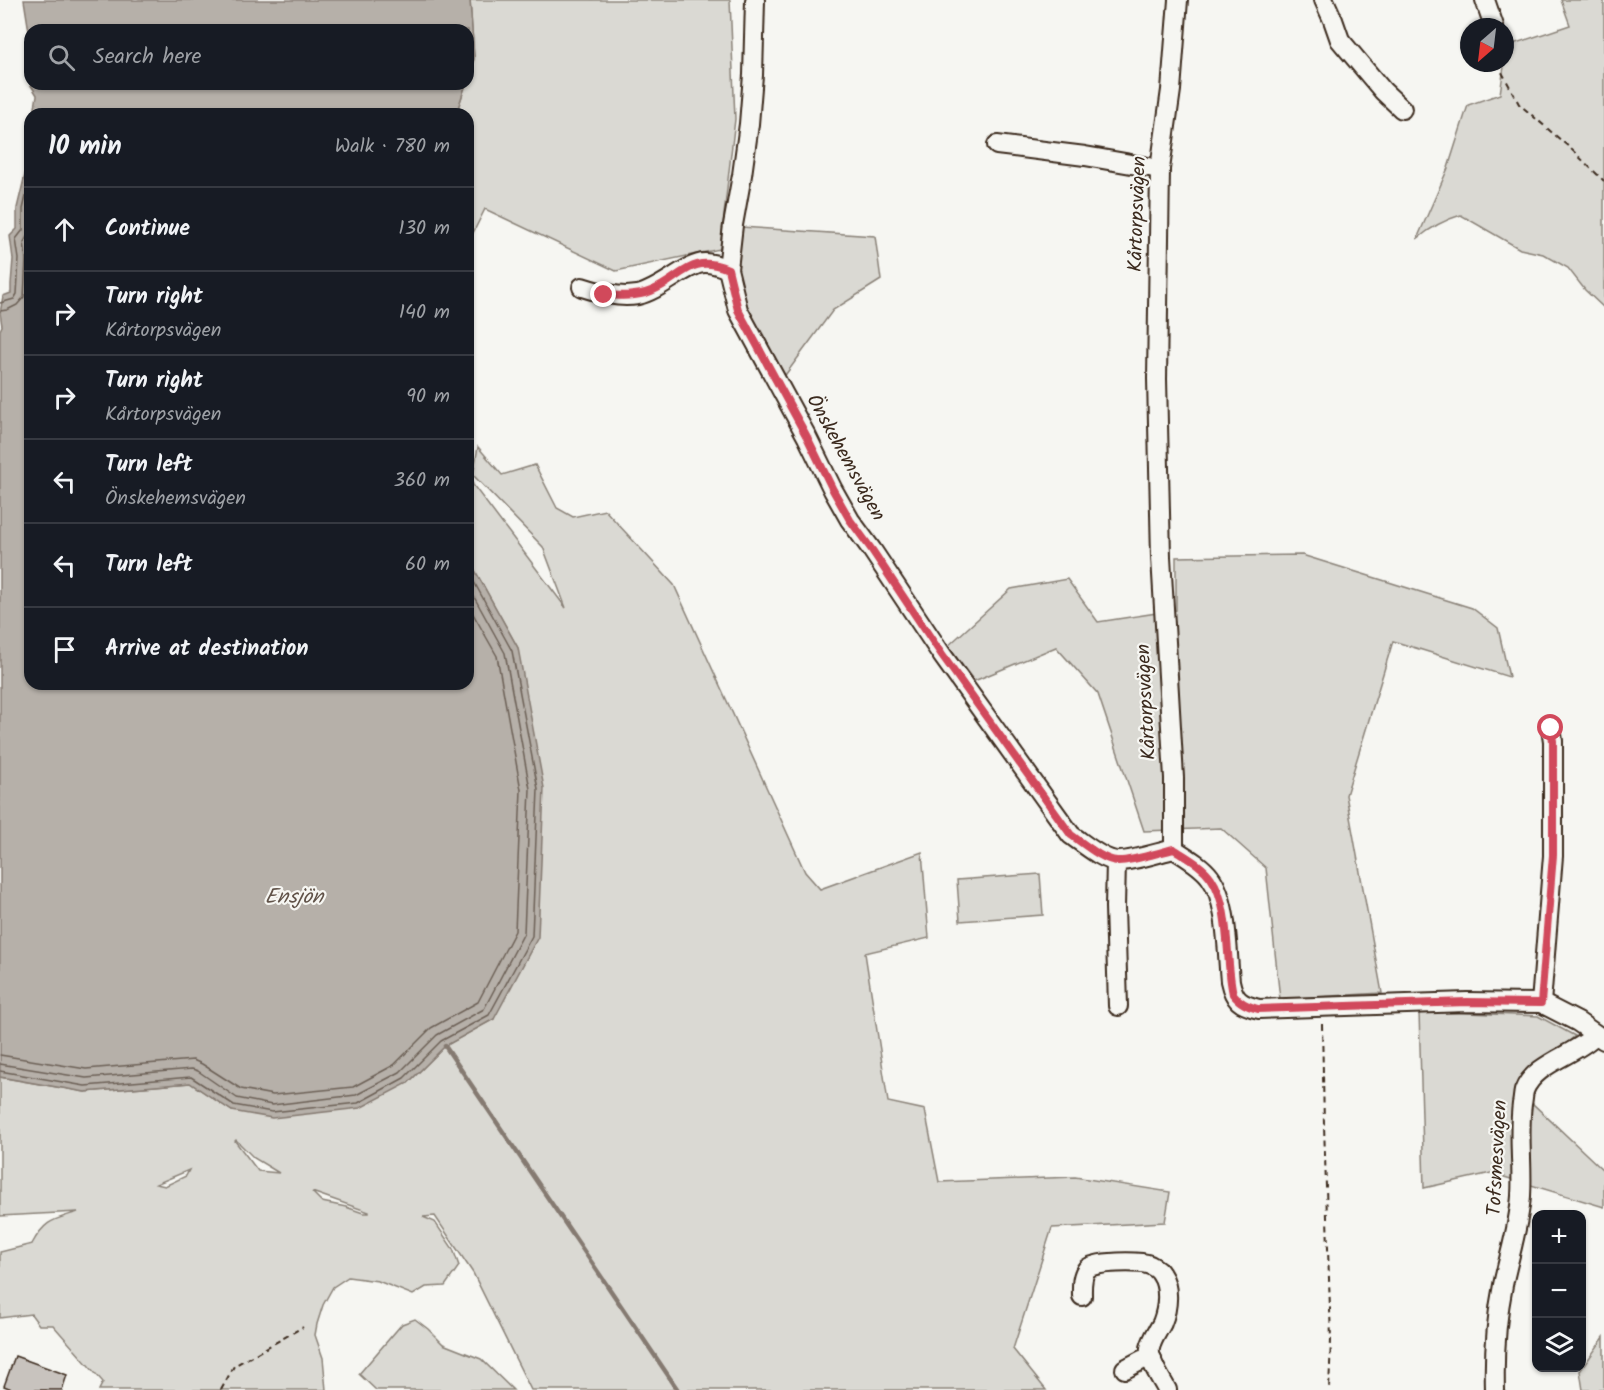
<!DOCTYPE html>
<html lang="en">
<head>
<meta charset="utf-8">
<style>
  body { margin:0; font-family:Kalam,sans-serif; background:#242831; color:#f1f3f6 }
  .controls { position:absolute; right:18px; bottom:18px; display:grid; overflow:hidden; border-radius:12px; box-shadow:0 2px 4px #0004 }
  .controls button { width:54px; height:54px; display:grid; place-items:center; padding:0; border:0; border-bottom:2px solid #363941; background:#171b24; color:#f1f3f6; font:30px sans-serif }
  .compass { position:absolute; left:1460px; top:18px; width:54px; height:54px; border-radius:50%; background:#171b24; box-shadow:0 2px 4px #0004; rotate:208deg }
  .stop { position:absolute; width:18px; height:18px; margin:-14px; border:4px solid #d1495b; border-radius:50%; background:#fff }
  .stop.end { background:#d1495b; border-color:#fff; box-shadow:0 2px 6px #0008 }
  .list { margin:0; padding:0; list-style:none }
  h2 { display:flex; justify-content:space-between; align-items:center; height:78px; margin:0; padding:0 24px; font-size:26px }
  h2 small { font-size:20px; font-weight:400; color:#9ea1a6 }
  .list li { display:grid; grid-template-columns:39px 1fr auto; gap:18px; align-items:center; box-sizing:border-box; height:84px; padding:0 24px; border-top:2px solid #363941 }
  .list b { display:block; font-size:22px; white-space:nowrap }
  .list p { margin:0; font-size:20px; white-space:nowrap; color:#9ea1a6 }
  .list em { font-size:20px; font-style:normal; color:#9ea1a6 }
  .icon { flex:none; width:33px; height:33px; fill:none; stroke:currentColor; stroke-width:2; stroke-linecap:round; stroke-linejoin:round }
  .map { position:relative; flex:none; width:1604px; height:1390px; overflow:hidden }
  .search { position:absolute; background:#171b24; box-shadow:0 2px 4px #0004; left:24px; top:24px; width:450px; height:66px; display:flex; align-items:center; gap:15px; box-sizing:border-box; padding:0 21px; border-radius:18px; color:#9ea1a6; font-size:22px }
  .panel { position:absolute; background:#171b24; box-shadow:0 2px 4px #0004; left:24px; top:108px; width:450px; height:582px; border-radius:18px }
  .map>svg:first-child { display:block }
  .green { fill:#dad9d3; stroke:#8a8278; stroke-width:1.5; fill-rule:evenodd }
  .water { fill:#b6b0a9; stroke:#857a71; stroke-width:1.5 }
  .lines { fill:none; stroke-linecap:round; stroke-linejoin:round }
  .shore { stroke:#6c6056; stroke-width:1.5 }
  .stream { stroke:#857a71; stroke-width:4.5 }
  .building { fill:#c8c3be; stroke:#3b2a1e; stroke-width:1.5 }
  .minor-casing { stroke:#3b2a1e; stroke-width:22 }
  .path { stroke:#3b2a1e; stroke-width:2; stroke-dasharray:6 4.5; stroke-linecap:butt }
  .minor { stroke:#f6f6f2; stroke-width:18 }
  .route { stroke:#d1495b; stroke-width:8 }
  .labels { text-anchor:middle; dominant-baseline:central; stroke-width:4.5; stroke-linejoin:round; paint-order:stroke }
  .street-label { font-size:20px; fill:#3b2a1e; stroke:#f6f6f2 }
  .water-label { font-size:21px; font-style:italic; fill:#605248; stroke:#f6f6f2 }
</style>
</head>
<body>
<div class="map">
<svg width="1604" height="1390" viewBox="0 0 1604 1390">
  <rect width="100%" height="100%" fill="#f6f6f2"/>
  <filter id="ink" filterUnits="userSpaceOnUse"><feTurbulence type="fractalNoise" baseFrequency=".0167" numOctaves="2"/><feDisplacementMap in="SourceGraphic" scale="12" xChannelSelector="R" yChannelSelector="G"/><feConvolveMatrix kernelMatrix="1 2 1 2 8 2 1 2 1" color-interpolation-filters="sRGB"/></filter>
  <g filter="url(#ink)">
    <g class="green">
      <path d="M470 0H730L735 119 720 249 616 271 485 209 468 243V114H456L466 84H468V77L474 59Z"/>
      <path d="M1561 0H1604V308L1585 290 1568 268 1543 254 1520 249 1461 215C1444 220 1430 228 1417 239L1448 168 1468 105 1500 94 1507 46 1570 25Z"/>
      <path d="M741 227 875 236 881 280 833 310 783 378 746 303 735 259Z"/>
      <path d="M478 447 502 475 535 465 557 508 573 517 605 510 674 585 805 872 820 889 922 852 929 938 865 953 888 1102 925 1110 939 1182 1075 1177 1170 1192 1165 1222 1052 1228 1013 1349 1046 1390H531L473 1273 435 1216 423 1217 435 1222 453 1249 459 1266 445 1286 426 1287 413 1295 378 1281 348 1277 333 1287 323 1305 317 1324 315 1335 323 1358 326 1390H99L103 1382 53 1325H39L31 1314 0 1318V1252L32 1244C45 1220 53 1220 78 1212L0 1216V1077L85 1092 190 1083 232 1111 408 1083 445 1046 494 1019 518 648 468 558V469L473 485 566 608 543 547 473 475ZM236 1140 254 1158 279 1173 258 1171 235 1141ZM189 1170 186 1176 165 1186 156 1184ZM312 1192 369 1212V1213H363L346 1207 322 1202Z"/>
      <path d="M1302 555 1472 608 1498 628 1509 677 1393 641 1346 795 1382 993 1280 999 1266 868 1221 828 1144 831 1098 694 1056 647 974 681 948 646 1011 589 1067 579 1098 622 1176 610V557Z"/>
      <path d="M1040 874 1043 915 960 921 957 880Z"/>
      <path d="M1419 1011 1538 1016 1575 1036 1515 1087 1604 1171V1207L1491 1173 1424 1188Z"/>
      <path d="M415 1319 428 1329 443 1344 481 1359 513 1390H376L359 1374 402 1324Z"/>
      <path d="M1604 1337V1390H1583L1580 1371Z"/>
    </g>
    <g class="water">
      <path d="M24 0H470L474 59 468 77V30H30V38Z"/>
      <path d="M30 70V84H466L456 114H34L37 95 29 82Z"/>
      <path d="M30 154V684H468V558L518 648 544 788 538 937 494 1019 445 1046 408 1083 360 1108 272 1118 232 1111 190 1083 85 1092 0 1077V330L2 326 0 313 3 296 11 293V284L13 259 10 236 17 229V208Z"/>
    </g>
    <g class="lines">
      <g class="shore">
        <path d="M0 303 14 299 17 294 19 259 16 239 23 230V209L30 180"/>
        <path d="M0 311 7 310 17 305 24 297 26 260 24 242 30 231"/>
        <path d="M0 1055 86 1069 193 1060 202 1064 241 1089 273 1095 353 1087 394 1065 431 1028 478 1002 515 931 521 790 497 656 468 605"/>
        <path d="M0 1064 86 1078 192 1069 198 1071 237 1098 272 1105 356 1095 400 1072 437 1035 484 1009 524 933 530 789 505 653 468 586"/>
        <path d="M0 1071 85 1086 191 1077 234 1105 272 1112 358 1103 404 1078 441 1041 489 1015 532 936 538 789 512 651 468 571"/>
      </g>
      <path class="stream" d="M445 1046 678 1390"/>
    </g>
    <path class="building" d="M15 1356 67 1375 62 1390H14L4 1386Z"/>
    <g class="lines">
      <g class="minor-casing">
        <g id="minor">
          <path d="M755 0 753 75 749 124 742 175 733 225 728 269 738 310 807 437 833 490 850 520 872 550 942 655 1071 835C1083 843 1102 860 1117 861 1130 862 1160 852 1174 849"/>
          <path d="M1324 0 1333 20 1340 40 1383 91 1402 109"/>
          <path d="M1485 0 1494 26"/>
          <path d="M997 145 1085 156 1160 169"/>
          <path d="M582 287C601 293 618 298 638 295 661 290 687 263 705 263 713 263 721 266 728 269"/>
          <path d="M1174 849V778L1161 557 1157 379 1160 169 1171 90 1178 0"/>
          <path d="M1174 849C1186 857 1201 865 1210 877 1228 901 1227 952 1230 981 1234 1000 1240 1005 1259 1009L1467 1002 1541 1003 1578 1022 1604 1040"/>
          <path d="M1116 861 1115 907 1118 1006"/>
          <path d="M1541 1003 1553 856V741L1551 728"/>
          <path d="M1082 1296C1082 1288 1081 1276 1087 1269 1094 1261 1140 1261 1150 1265 1154 1267 1159 1270 1161 1274 1170 1287 1168 1308 1162 1323 1158 1331 1152 1339 1150 1348 1148 1361 1161 1378 1167 1390"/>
          <path d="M1125 1369 1142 1360 1152 1359"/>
          <path d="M1495 1390C1494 1355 1496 1320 1503 1285 1509 1256 1519 1226 1521 1196 1523 1165 1518 1135 1522 1104 1523 1100 1523 1095 1524 1091 1534 1063 1576 1055 1595 1035"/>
        </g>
      </g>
      <g class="path">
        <path d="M1497 63 1519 104 1570 148 1604 181"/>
        <path d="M1322 1024 1324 1125 1331 1340 1329 1390"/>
        <path d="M221 1390 234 1366 303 1327"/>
      </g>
      <use href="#minor" class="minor"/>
    </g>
  </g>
  <g class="lines" filter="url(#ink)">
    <path class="route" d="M604 295C620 296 636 297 651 291 683 278 689 253 728 269L738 310 807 437 833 490 850 520 872 550 942 655 1071 835C1083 843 1102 860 1117 861 1130 862 1160 852 1174 849 1186 857 1202 865 1211 878 1231 907 1225 959 1233 994 1240 1003 1247 1006 1258 1009L1467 1002 1541 1003 1553 855V741L1551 728"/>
  </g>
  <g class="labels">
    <g class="street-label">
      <text transform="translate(1138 214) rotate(-88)">Kårtorpsvägen</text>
      <text transform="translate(845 458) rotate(61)">Önskehemsvägen</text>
      <text transform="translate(1147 702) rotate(-93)">Kårtorpsvägen</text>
      <text transform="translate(1498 1158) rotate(-87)">Tofsmesvägen</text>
    </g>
    <g class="water-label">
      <text x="294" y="897">Ensjön</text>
    </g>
  </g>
</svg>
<div class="controls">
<button>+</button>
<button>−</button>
<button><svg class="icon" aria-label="layers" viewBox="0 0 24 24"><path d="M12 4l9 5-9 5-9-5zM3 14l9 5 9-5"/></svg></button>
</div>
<svg class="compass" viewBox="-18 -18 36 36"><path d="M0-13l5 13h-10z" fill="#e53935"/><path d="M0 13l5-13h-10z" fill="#9ea1a6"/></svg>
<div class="stop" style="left:1551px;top:728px"></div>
<div class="stop end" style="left:604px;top:295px"></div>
<div class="search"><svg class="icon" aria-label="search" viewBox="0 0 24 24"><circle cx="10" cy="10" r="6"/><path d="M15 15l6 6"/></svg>Search here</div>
<section class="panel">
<h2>10 min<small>Walk · 780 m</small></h2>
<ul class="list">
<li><svg class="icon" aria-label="ahead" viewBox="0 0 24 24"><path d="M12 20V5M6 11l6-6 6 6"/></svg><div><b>Continue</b></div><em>130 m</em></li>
<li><svg class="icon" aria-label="right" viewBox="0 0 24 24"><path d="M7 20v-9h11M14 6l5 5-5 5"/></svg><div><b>Turn right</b><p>Kårtorpsvägen</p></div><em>140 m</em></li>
<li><svg class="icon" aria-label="right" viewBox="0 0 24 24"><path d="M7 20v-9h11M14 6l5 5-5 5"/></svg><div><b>Turn right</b><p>Kårtorpsvägen</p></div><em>90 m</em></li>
<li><svg class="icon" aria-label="left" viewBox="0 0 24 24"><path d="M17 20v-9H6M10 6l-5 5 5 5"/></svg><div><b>Turn left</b><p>Önskehemsvägen</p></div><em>360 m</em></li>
<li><svg class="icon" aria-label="left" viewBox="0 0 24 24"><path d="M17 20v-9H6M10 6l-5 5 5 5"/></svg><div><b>Turn left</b></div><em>60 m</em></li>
<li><svg class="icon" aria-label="arrive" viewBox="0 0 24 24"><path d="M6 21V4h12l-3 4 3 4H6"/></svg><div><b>Arrive at destination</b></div></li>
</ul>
</section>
</div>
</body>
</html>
